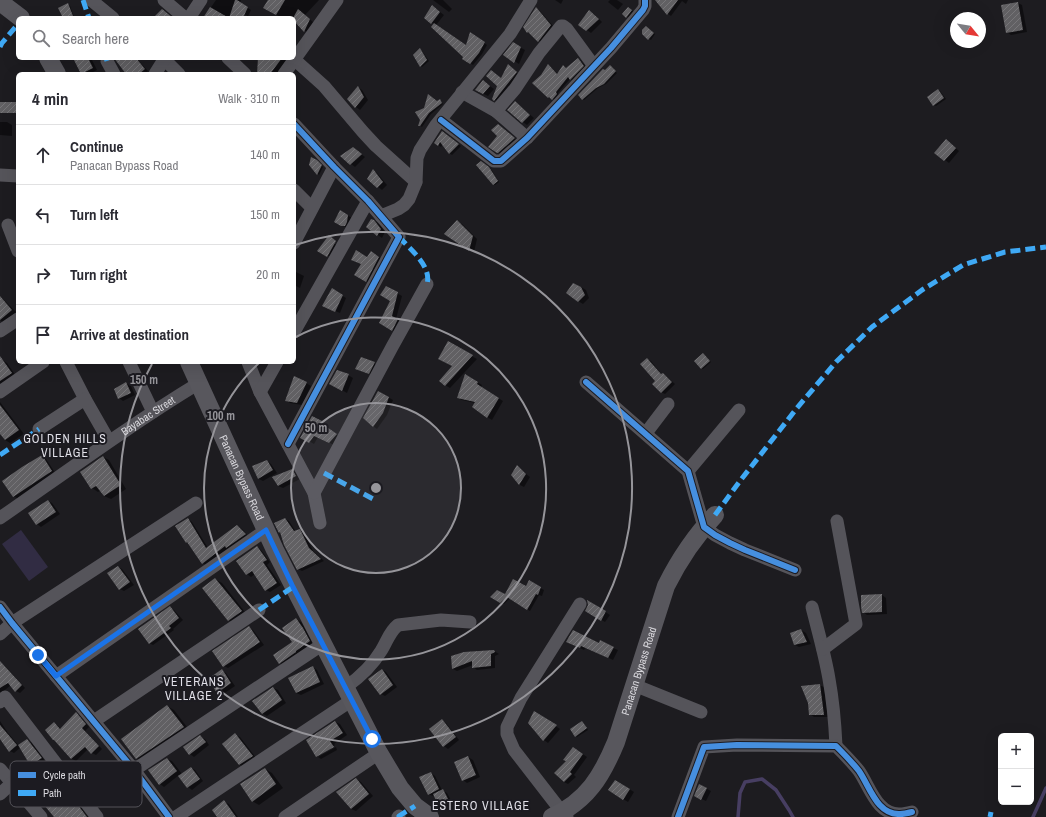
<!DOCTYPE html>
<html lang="en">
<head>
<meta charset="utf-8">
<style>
  body { margin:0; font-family:"Archivo Narrow",sans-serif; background:#f7f7f7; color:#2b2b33 }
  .controls { position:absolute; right:12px; bottom:12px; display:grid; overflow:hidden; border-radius:6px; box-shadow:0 4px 16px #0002 }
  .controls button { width:36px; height:36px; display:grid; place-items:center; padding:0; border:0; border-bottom:1px solid #e1e1e2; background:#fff; color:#2b2b33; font:20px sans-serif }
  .compass { position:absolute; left:950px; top:12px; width:36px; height:36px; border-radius:50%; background:#fff; box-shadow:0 4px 16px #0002; rotate:120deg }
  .stop { position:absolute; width:12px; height:12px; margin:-9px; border:3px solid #1a73e8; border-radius:50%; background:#fff }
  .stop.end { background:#1a73e8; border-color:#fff; box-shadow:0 1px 4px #0008 }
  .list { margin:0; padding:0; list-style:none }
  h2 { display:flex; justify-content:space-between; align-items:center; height:52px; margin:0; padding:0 16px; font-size:17px }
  h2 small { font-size:13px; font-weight:400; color:#7c7c81 }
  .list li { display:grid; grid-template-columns:26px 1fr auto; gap:12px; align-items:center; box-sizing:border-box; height:60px; padding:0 16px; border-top:1px solid #e1e1e2 }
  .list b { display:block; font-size:15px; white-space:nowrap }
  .list p { margin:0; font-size:13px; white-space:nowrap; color:#7c7c81 }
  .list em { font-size:13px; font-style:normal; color:#7c7c81 }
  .icon { flex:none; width:22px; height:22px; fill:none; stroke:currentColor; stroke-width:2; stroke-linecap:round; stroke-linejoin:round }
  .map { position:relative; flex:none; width:1046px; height:817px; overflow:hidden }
  .search { position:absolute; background:#fff; box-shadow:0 4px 16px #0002; left:16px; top:16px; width:280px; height:44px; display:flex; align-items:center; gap:10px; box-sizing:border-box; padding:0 14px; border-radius:6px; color:#7c7c81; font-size:15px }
  .panel { position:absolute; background:#fff; box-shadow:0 4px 16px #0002; left:16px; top:72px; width:280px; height:292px; border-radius:6px }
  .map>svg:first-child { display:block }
  .pitch { fill:#312c43 }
  .shadow { fill:#0007 }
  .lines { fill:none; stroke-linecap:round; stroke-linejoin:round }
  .stream { stroke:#473e62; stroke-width:3.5 }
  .building { fill:url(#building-hatch) }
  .minor { stroke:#55545a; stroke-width:13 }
  .secondary { stroke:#58575d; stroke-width:18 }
  .quiet { stroke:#3fa9f5; stroke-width:5; stroke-dasharray:10 5; stroke-linecap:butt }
  .cycleway-casing { stroke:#1c1b21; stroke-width:8 }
  .cycleway { stroke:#468fdf; stroke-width:6 }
  .route { stroke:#1a73e8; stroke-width:5 }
  .ring { fill:none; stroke:#96959a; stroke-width:2 }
  .labels { text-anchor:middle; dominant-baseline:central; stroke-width:4; stroke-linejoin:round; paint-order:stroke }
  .street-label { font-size:11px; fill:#d7d6db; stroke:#1c1b21 }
  .neighbourhood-label { font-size:12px; letter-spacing:1px; fill:#e2e1e9; stroke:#1c1b21 }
  .key { fill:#1c1b21; stroke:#545359; stroke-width:1 }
  .key-label { font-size:11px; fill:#d7d6db }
  .centre { fill:#96959a; stroke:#1c1b21; stroke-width:2 }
  .ring-label { font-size:12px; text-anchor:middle; font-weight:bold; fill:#96959a; stroke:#1c1b21; stroke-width:4; stroke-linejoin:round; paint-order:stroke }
</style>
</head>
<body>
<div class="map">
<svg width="1046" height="817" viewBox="0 0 1046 817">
  <defs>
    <pattern id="building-hatch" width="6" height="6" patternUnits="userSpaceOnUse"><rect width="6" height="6" fill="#616063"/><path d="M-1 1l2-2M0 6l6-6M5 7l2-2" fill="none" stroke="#777679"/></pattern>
  </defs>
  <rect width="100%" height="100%" fill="#1d1c20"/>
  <path class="pitch" d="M21 530 48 567 29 581 2 544Z"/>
  <g class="shadow">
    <path d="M216 0H241L240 3 251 10 248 16 242 13 237 18H215L207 13Z"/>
    <path d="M269 0H319L305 15 313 22 308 33 305 31 294 19V18H282L265 8Z"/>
    <path d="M433 0H443L452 9 449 12Z"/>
    <path d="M555 0H563L561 4Z"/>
    <path d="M610 0H617L623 4 618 10 608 2Z"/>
    <path d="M662 0H688L686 4 682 1 671 16 668 14 660 4Z"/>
    <path d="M1018 3 1022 5 1027 32 1011 35 1007 32Z"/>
    <path d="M68 5 70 6 74 17 71 18H64Z"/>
    <path d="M432 6 444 15 436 25 467 46 473 35 487 45 482 54 473 65 470 63 434 24 432 23Z"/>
    <path d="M536 9 539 10 554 27 542 43 528 32 525 27Z"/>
    <path d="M630 9 634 12 629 18 627 17Z"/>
    <path d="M590 12 594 14 602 22 591 33 587 30Z"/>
    <path d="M648 28 655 34 651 40 649 39Z"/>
    <path d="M514 44 525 50 519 64 505 55Z"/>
    <path d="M420 50 422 51 429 61 422 67 421 66Z"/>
    <path d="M74 58H91L97 70 89 74H84L82 73Z"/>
    <path d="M118 58H138L137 59 148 71 145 74H128Z"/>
    <path d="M263 58H288L277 73 279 74H261Z"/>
    <path d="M578 59 581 61 586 67 573 81 570 79 558 93 559 96 555 100 549 97 541 75 550 67 558 74 564 66 567 69Z"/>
    <path d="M510 66 518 74 497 101 493 99 502 79Z"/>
    <path d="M611 67 617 73 606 84 598 88 584 100 581 97 606 71Z"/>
    <path d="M487 84 494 89 488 96 476 90Z"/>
    <path d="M358 87 362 90 368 100 360 110 356 107 348 99Z"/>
    <path d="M938 90 940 91 946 99 936 106 934 105Z"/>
    <path d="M440 100 443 104 431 114 422 127 419 125 437 102Z"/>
    <path d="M515 103 519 105 534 118 527 125 523 122Z"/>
    <path d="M0 122H7L12 125V136L0 135Z"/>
    <path d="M498 125 517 140 501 154 497 152Z"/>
    <path d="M445 134 461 146 452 155 449 153 443 144 441 147 435 143Z"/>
    <path d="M950 143 959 151 949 163 936 153Z"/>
    <path d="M357 151 365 157 355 167 341 156Z"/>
    <path d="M319 163 323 167 319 175 318 174Z"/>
    <path d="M483 163 491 169 499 182 495 185 493 184Z"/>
    <path d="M373 171 377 173 387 185 382 190 368 179Z"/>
    <path d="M340 211 352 218 347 228 335 221Z"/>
    <path d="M372 220 379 224 385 232 382 238 367 227Z"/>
    <path d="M458 222 462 224 477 239 474 252 446 233Z"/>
    <path d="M326 240 339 246 332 258 319 250Z"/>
    <path d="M374 254 382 259 369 283 356 275 368 258Z"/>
    <path d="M294 271 304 276 300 288 294 285Z"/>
    <path d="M386 287 402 296 396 319 402 322 396 333 380 322 391 301Z"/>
    <path d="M581 287 586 290 589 298 583 304 578 301Z"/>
    <path d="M333 290 346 298 340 313 328 308Z"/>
    <path d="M0 297 4 300 16 312 4 323 0 320Z"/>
    <path d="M448 343 477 359 450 388 445 385 453 366Z"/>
    <path d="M703 354 711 362 703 369 701 368Z"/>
    <path d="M647 359 651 361 662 375 666 376 675 384 665 394 661 392Z"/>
    <path d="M2 360 7 363 16 376 0 387V361Z"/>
    <path d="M374 363 378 366 373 375 361 371 357 369Z"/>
    <path d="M348 375 353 378 347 393 331 384Z"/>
    <path d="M465 375 482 385 481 387 503 401 492 420 487 417 475 403 462 400 458 398Z"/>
    <path d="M126 383 131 386 135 395 123 401 119 398Z"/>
    <path d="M306 383 311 386 302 405 290 403 286 400Z"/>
    <path d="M379 392 393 400 387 415 377 429 373 426Z"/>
    <path d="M0 402 24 434 10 443 5 440 0 433Z"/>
    <path d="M322 422 326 424 325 426 340 437 334 445 318 437 314 444 302 437Z"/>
    <path d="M42 456 46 459 56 474 18 499 14 496Z"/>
    <path d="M103 457 109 460 126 489 111 499 104 496 101 490 98 492 92 488Z"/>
    <path d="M267 461 271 464 277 473 263 481 259 479 254 467Z"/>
    <path d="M517 467 530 477 524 487 520 485 512 475Z"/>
    <path d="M292 470 297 473 300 479 283 488 278 486Z"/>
    <path d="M48 501 52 503 60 514 41 527 37 524Z"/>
    <path d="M188 519 192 522 208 548 237 526 242 529 249 537 207 566 203 563 190 544 187 542 177 526Z"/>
    <path d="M285 519 289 521 296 532 300 530 304 532 313 551 324 561 302 571 298 569 281 533 280 532Z"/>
    <path d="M257 547 261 550 270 562 267 565 281 585 270 592 266 590 255 574 251 577 247 574Z"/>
    <path d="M118 567 122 569 134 585 124 591 120 589Z"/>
    <path d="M215 579 222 583 248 616 236 624 229 620Z"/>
    <path d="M529 582 544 590 542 596 539 595 530 611 510 598 504 604 491 597 505 595 526 587Z"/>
    <path d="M882 595 886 598 887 614 867 615 863 612 862 596Z"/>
    <path d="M589 601 610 615 605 622 586 611 589 605Z"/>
    <path d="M170 608 174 610 183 620 173 629 174 630 153 645 149 643Z"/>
    <path d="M296 619 301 622 307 632 314 644 284 665 280 663 294 642Z"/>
    <path d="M249 628 253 630 264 645 228 668 224 666Z"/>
    <path d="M801 630 806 633 811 644 799 647 795 645Z"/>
    <path d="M571 644H599L613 648 618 650 613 660 586 647 584 650Z"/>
    <path d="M494 651 499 654 495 656V668L477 670 473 667V665L457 671 453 669 452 657Z"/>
    <path d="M1 663 5 666 25 688 20 693 16 691 11 685 0 694V665Z"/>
    <path d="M313 667 317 670 324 684 301 695 296 693Z"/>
    <path d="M382 670 386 672 397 687 385 696 381 694Z"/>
    <path d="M222 671 226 673 235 686 222 695 218 692 209 680Z"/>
    <path d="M819 685 824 687 828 717H814L810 714Z"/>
    <path d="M273 688 278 690 286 703 267 716 263 714Z"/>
    <path d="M167 706 174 710 190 731 144 762 137 758Z"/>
    <path d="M76 713 80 716 89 727 85 731 102 749 96 755 92 753 88 749 76 761 72 759 56 741 55 724 58 726 61 729Z"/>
    <path d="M539 715 560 729 548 743 544 740Z"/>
    <path d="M0 721 8 733 19 746 27 741 32 743 45 761 36 767 38 768 44 775 42 777 52 789 60 783 64 785 88 817H55L34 766 31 764 21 747 14 753 10 751 0 737Z"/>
    <path d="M442 721 446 723 459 740 448 749 444 746Z"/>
    <path d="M335 722 340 724 347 735 334 744 335 745 318 755V757L308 740Z"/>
    <path d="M582 722 588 730 577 737 576 736Z"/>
    <path d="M235 735 240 737 257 759 244 767 240 765 224 744Z"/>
    <path d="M200 737 205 739 209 745 194 757 190 754Z"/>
    <path d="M336 747 337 750 321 759 318 757Z"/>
    <path d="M577 750 587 757 574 775 576 777 568 784 564 782 567 761Z"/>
    <path d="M468 757 473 760 480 777 467 783 463 780Z"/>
    <path d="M167 759 172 761 182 774 191 768 195 770 203 781 192 790 188 787 179 775 164 787 160 784Z"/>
    <path d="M265 769 272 773 283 788 259 805 252 801Z"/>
    <path d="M431 773 435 776 442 790 447 793 453 804 444 808 440 806 435 795 433 796 428 794Z"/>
    <path d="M356 779 361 782 373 796 356 811 351 809Z"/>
    <path d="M620 783 634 792 628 802 623 799Z"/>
    <path d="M699 785 711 791 706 801 695 796Z"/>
    <path d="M224 802 229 804 238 817H219Z"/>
  </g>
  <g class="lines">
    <g class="stream">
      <path d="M738 817 740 793 745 782 762 779 776 790 789 810 793 817"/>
      <path d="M1033 817 1046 788"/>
    </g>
  </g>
  <g class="building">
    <path d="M235 0H237L248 7 243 18H203L210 7 229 18Z"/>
    <path d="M268 0H285L276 15 263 8Z"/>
    <path d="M655 0H678L667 15Z"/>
    <path d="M1018 2 1023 30 1006 33 1001 5Z"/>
    <path d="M68 3 73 16 68 18H63L58 8Z"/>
    <path d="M432 5 440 12 431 24 424 18Z"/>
    <path d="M536 7 551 25 538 42 528 32 527 33 523 27Z"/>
    <path d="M628 7 632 10 626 18 622 14Z"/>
    <path d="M162 9 173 18H153Z"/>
    <path d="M298 9 310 19 304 32 294 21V18H293Z"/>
    <path d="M589 10 599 19 586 31 578 25Z"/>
    <path d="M434 23 466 45 470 32 485 42 479 53 470 64 462 59 463 57 431 27Z"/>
    <path d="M646 26 654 33 648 40 642 34V30Z"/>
    <path d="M513 42 521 47 514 63 503 55Z"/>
    <path d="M420 48 427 60 420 67 413 55Z"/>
    <path d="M73 58H88L93 68 81 74Z"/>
    <path d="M114 58H136L145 69 139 74H126Z"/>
    <path d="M258 58H282L270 74H257Z"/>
    <path d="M578 58 584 66 570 80 568 77 556 92 557 94 552 100 549 97 548 98 532 83 541 75 548 64 557 74 563 65 566 68Z"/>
    <path d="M508 64 517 72 494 101 492 99 497 86 486 76 491 70 501 78Z"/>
    <path d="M610 65 616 71 604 84 596 88 582 100 579 96 578 95 603 69 605 70Z"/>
    <path d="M483 80 490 86 483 94 475 90Z"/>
    <path d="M358 86 364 97 355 108 347 99Z"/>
    <path d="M938 89 944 98 933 106 927 97Z"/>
    <path d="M428 94 437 101 440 99 442 103 429 113 420 126H418L420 120 415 112 424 108Z"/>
    <path d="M515 101 530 115 522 123 507 110Z"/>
    <path d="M0 102H17L16 113H0Z"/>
    <path d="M498 124 515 138 498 153H497L488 147 497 136 491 130Z"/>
    <path d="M442 131 459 144 449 154 440 142 438 146 434 143Z"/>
    <path d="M946 139 956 148 944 161 934 153Z"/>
    <path d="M353 147 362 154 350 165 340 156Z"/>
    <path d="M311 157 317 160 322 165 317 175 309 165Z"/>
    <path d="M481 161 489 167 498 181 493 185 476 165Z"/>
    <path d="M373 169 383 182 377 188 367 179Z"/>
    <path d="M340 210 348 215 347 222 345 226H341L334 222Z"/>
    <path d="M371 219 374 220 381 229 377 236 366 227Z"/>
    <path d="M457 220 473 236 469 251 444 234Z"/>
    <path d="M329 235 336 241 327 257 317 251Z"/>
    <path d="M356 250 367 257 371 251 379 257 366 282 354 275 361 264 351 260Z"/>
    <path d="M573 283 581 287 585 295 578 302 566 293Z"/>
    <path d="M386 286 398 292 392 316 398 319 392 331 379 323 390 301 380 295Z"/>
    <path d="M332 288 343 295 335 312 322 306Z"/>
    <path d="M0 296 12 310 0 320Z"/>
    <path d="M448 341 473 355 445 386 439 381 452 366 438 359Z"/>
    <path d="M703 353 710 361 701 369 694 361Z"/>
    <path d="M0 356 12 373 0 381Z"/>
    <path d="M361 357 375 362 369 374 355 369Z"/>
    <path d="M647 358 661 374 663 373 672 382 661 393 652 384 655 381 640 364Z"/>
    <path d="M337 370 349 374 342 391 329 384Z"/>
    <path d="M465 374 478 382 477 384 499 398 487 418 472 407 475 402 457 398Z"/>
    <path d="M294 376 307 382 297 403 285 401Z"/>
    <path d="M126 382 131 393 118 399 114 389Z"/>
    <path d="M378 391 389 397 383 413 373 427 363 418Z"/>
    <path d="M0 405 19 430 5 440 0 434Z"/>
    <path d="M312 416 322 421 321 423 337 434 329 443 314 436 309 443 300 438Z"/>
    <path d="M42 455 52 471 13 497 2 481 22 467Z"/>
    <path d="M103 456 121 485 104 496 96 486 91 489 80 472Z"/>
    <path d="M267 460 273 470 258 479 252 466Z"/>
    <path d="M517 465 526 474 519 485 511 475Z"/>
    <path d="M292 469 296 476 278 486 272 477Z"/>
    <path d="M48 500 56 512 36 525 28 513Z"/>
    <path d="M188 518 206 548 237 525 246 534 226 548 225 546 202 564 187 542 186 543 175 526Z"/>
    <path d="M285 518 294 531 300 529 309 548 321 559 297 570 284 545 280 532 279 533 274 523Z"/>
    <path d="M257 546 267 560 263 562 277 583 265 591 252 571 246 575 236 561Z"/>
    <path d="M118 566 130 582 119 590 107 573Z"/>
    <path d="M215 578 242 611 228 621 202 588Z"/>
    <path d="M513 579 526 586 529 580 541 587 538 595 536 594 527 610 507 597 500 603 490 597 497 590 505 594Z"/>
    <path d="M882 594V612L862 613 861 606V595Z"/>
    <path d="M587 600 606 611 601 621 585 611 588 605Z"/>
    <path d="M170 606 179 618 169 626 171 628 149 644 138 629Z"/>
    <path d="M296 618 303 628 310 641 296 651V652L279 664 273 655 292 642 282 628Z"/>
    <path d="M249 626 260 642 223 667 212 651Z"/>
    <path d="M801 629 807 642 794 645 790 633Z"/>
    <path d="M573 630 599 643 600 640 614 647 608 658 581 646 580 648 566 642Z"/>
    <path d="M494 650 495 652 491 654V666L472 668V661L452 669 451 656 464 652Z"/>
    <path d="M0 661 22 685 15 692 8 683 0 688Z"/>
    <path d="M313 666 320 682 296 693 288 678Z"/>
    <path d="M222 669 231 683 217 693 208 679Z"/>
    <path d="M382 669 393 685 380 695 368 679Z"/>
    <path d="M820 684 824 715H809L808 703 801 686Z"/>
    <path d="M273 687 282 700 262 714 252 701Z"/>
    <path d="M167 705 184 727 136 759 121 739Z"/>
    <path d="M534 711 557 725 543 741 528 723Z"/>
    <path d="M76 712 86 724 82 728 99 746 91 754 85 747 71 759 54 740H53L45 730 54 722 60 729Z"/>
    <path d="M442 719 456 737 443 747 429 729Z"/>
    <path d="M335 721 343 733 330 741 334 747 316 757 306 740Z"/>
    <path d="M582 721 587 728 575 737 570 729Z"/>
    <path d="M0 725 17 745 9 752 0 739Z"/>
    <path d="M235 733 253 756 239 765 222 744Z"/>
    <path d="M200 735 206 742 189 755 183 747Z"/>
    <path d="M27 739 42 758 30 765 18 745Z"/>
    <path d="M573 747 583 754 570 772 572 774 564 782 554 773 566 761 563 760Z"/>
    <path d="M468 756 476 775 462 781 454 762Z"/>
    <path d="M167 758 177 771 159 785 148 770Z"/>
    <path d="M34 765 40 773 38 774 50 789 60 781 87 817H54L34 793V794L20 776Z"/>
    <path d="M191 767 200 779 187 788 178 776Z"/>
    <path d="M265 768 276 784 252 802 240 784Z"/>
    <path d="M431 772 439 789 428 795 419 777Z"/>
    <path d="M356 778 369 794 351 809 336 792Z"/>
    <path d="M615 780 630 789 623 800 608 790Z"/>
    <path d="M699 784 707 788 701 800 694 796Z"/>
    <path d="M443 789 449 801 439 807 433 794Z"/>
    <path d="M224 800 236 817H217L212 810Z"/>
  </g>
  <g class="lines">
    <g class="minor">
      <path d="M91 0 113 18"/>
      <path d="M164 0 185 18"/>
      <path d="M189 18 201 0"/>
      <path d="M163 58 179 74"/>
      <path d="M228 58 245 74"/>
      <path d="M295 60 324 86 363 132 376 146 416 182"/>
      <path d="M107 61 114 74"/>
      <path d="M155 74 165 58"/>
      <path d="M284 74 337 0"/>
      <path d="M462 92 496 111 527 138"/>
      <path d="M496 111 515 89 539 53 561 26H563L567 29 594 66"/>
      <path d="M441 120 494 161H501L527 138 611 48 643 10 645 6V0"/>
      <path d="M0 175 18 176"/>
      <path d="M294 190 312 208"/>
      <path d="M381 216 398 209 404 205 409 199 416 182 417 158 420 150 436 125 510 34 531 0"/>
      <path d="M8 225 18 251"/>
      <path d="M294 243 334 167"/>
      <path d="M0 331 18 319"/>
      <path d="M294 332 368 201"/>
      <path d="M66 362 85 399 109 441"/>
      <path d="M129 362 153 412"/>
      <path d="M248 362 260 392 314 493 320 523"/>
      <path d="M586 382 688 471 704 527 715 535 730 543 745 550 795 570"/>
      <path d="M0 392 43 362"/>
      <path d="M260 392 277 362"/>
      <path d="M39 429 85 399"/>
      <path d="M646 433 668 404"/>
      <path d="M288 444 399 237 368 201 334 167 294 124"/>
      <path d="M688 471 739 410"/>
      <path d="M314 493 392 347 427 284"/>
      <path id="s1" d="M0 518C66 472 130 425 199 383"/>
      <path d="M0 607 12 623 134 770 169 817"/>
      <path d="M812 607C818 631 825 655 829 679 833 701 835 724 836 746"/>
      <path d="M0 634 12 623 196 503"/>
      <path d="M823 649 856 624 837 521"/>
      <path d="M56 676 266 530"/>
      <path d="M634 685 701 712"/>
      <path d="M346 687C360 677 372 666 381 651 387 642 389 632 398 625L441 620 470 622"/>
      <path d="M0 702 5 697 97 817"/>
      <path d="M94 721 259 610"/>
      <path d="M0 769 41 817"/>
      <path d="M134 770 323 644"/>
      <path d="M0 794 12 783"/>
      <path d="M176 817 352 700"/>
      <path d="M285 817 379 753"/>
      <path d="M398 817 399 816"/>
      <path d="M567 817 562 812 514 750 507 734V727L521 698 580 604"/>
      <path d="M678 817 704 747 737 745 836 746C844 754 852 762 859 771 870 787 877 815 900 814 904 814 908 813 912 812"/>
    </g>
    <g class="secondary">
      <path d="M0 2 21 18"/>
      <path d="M48 58 57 74"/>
      <path id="s2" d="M189 362 275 550 379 753 400 788 415 806 430 817"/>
      <path id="s3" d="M552 817C587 801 602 776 616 742L666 586C679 560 694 537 715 515"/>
    </g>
    <g class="quiet">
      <path d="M83 0 89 18"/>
      <path d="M0 47 2 43 18 24"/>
      <path d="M106 58 107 61"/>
      <path d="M399 237C410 249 432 266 427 284"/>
      <path d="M0 455 39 429"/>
      <path d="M324 473 377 501"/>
      <path d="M715 515 740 481 797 408 836 362 872 327 922 290 963 265 1005 252 1046 247"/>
      <path d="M259 610 293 587"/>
      <path d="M400 817 399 816 415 806"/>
      <path d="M990 817 991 812"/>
    </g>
    <g class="cycleway-casing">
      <g id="cycleway">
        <path d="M441 120 494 161H501L527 138 611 48 643 10 645 6V0"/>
        <path d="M586 382 688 471 704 527 715 535 730 543 745 550 795 570"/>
        <path d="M288 444 399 237 368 201 334 167 294 124"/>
        <path d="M0 607 12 623 134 770 169 817"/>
        <path d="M678 817 704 747 737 745 836 746C844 754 852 762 859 771 870 787 877 815 900 814 904 814 908 813 912 812"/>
      </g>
    </g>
    <use href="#cycleway" class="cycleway"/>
  </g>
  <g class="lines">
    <path class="route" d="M38 655 56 676 266 530 293 587 372 739"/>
  </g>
  <circle cx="376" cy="488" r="85" fill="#96959a" fill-opacity=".12"/>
  <g class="ring">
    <circle cx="376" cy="488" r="85"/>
    <path d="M294 338A171 171 0 1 1 259 363"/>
    <path d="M295 245A256 256 0 1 1 152 364"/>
  </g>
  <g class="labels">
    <g class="street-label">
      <text stroke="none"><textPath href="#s1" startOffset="180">Bayabac Street</textPath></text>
      <text stroke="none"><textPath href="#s2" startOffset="127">Panacan Bypass Road</textPath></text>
      <text stroke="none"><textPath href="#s3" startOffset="176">Panacan Bypass Road</textPath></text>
    </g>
    <g class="neighbourhood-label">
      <text x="65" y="439">GOLDEN HILLS<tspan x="65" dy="14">VILLAGE</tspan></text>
      <text x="194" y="682">VETERANS<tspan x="194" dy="14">VILLAGE 2</tspan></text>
      <text x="481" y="806">ESTERO VILLAGE</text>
    </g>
  </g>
  <rect x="10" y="761" width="132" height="46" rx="6" class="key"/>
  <rect x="18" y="772" width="18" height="6" fill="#468fdf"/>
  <rect x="18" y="790" width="18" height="6" fill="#3fa9f5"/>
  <g class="key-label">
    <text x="43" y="779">Cycle path</text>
    <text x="43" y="797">Path</text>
  </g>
  <circle cx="376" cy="488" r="6" class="centre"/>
  <g class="ring-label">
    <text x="144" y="384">150 m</text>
    <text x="221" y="420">100 m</text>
    <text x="316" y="432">50 m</text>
  </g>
</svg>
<div class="controls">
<button>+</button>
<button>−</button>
</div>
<svg class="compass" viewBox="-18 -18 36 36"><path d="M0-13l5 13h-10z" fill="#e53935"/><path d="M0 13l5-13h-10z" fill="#7c7c81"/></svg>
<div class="stop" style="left:372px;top:739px"></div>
<div class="stop end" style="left:38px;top:655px"></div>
<div class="search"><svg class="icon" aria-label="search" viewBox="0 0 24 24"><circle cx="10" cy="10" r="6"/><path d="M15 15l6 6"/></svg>Search here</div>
<section class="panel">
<h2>4 min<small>Walk · 310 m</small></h2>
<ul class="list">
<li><svg class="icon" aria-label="ahead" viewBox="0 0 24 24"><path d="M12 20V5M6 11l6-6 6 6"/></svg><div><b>Continue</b><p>Panacan Bypass Road</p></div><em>140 m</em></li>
<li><svg class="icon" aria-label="left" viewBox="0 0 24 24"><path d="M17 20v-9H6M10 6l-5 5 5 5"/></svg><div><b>Turn left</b></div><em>150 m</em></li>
<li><svg class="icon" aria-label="right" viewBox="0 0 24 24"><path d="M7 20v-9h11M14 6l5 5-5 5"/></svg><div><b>Turn right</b></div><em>20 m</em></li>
<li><svg class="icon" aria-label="arrive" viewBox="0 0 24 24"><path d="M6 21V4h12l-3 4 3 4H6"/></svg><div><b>Arrive at destination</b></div></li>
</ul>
</section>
</div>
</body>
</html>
